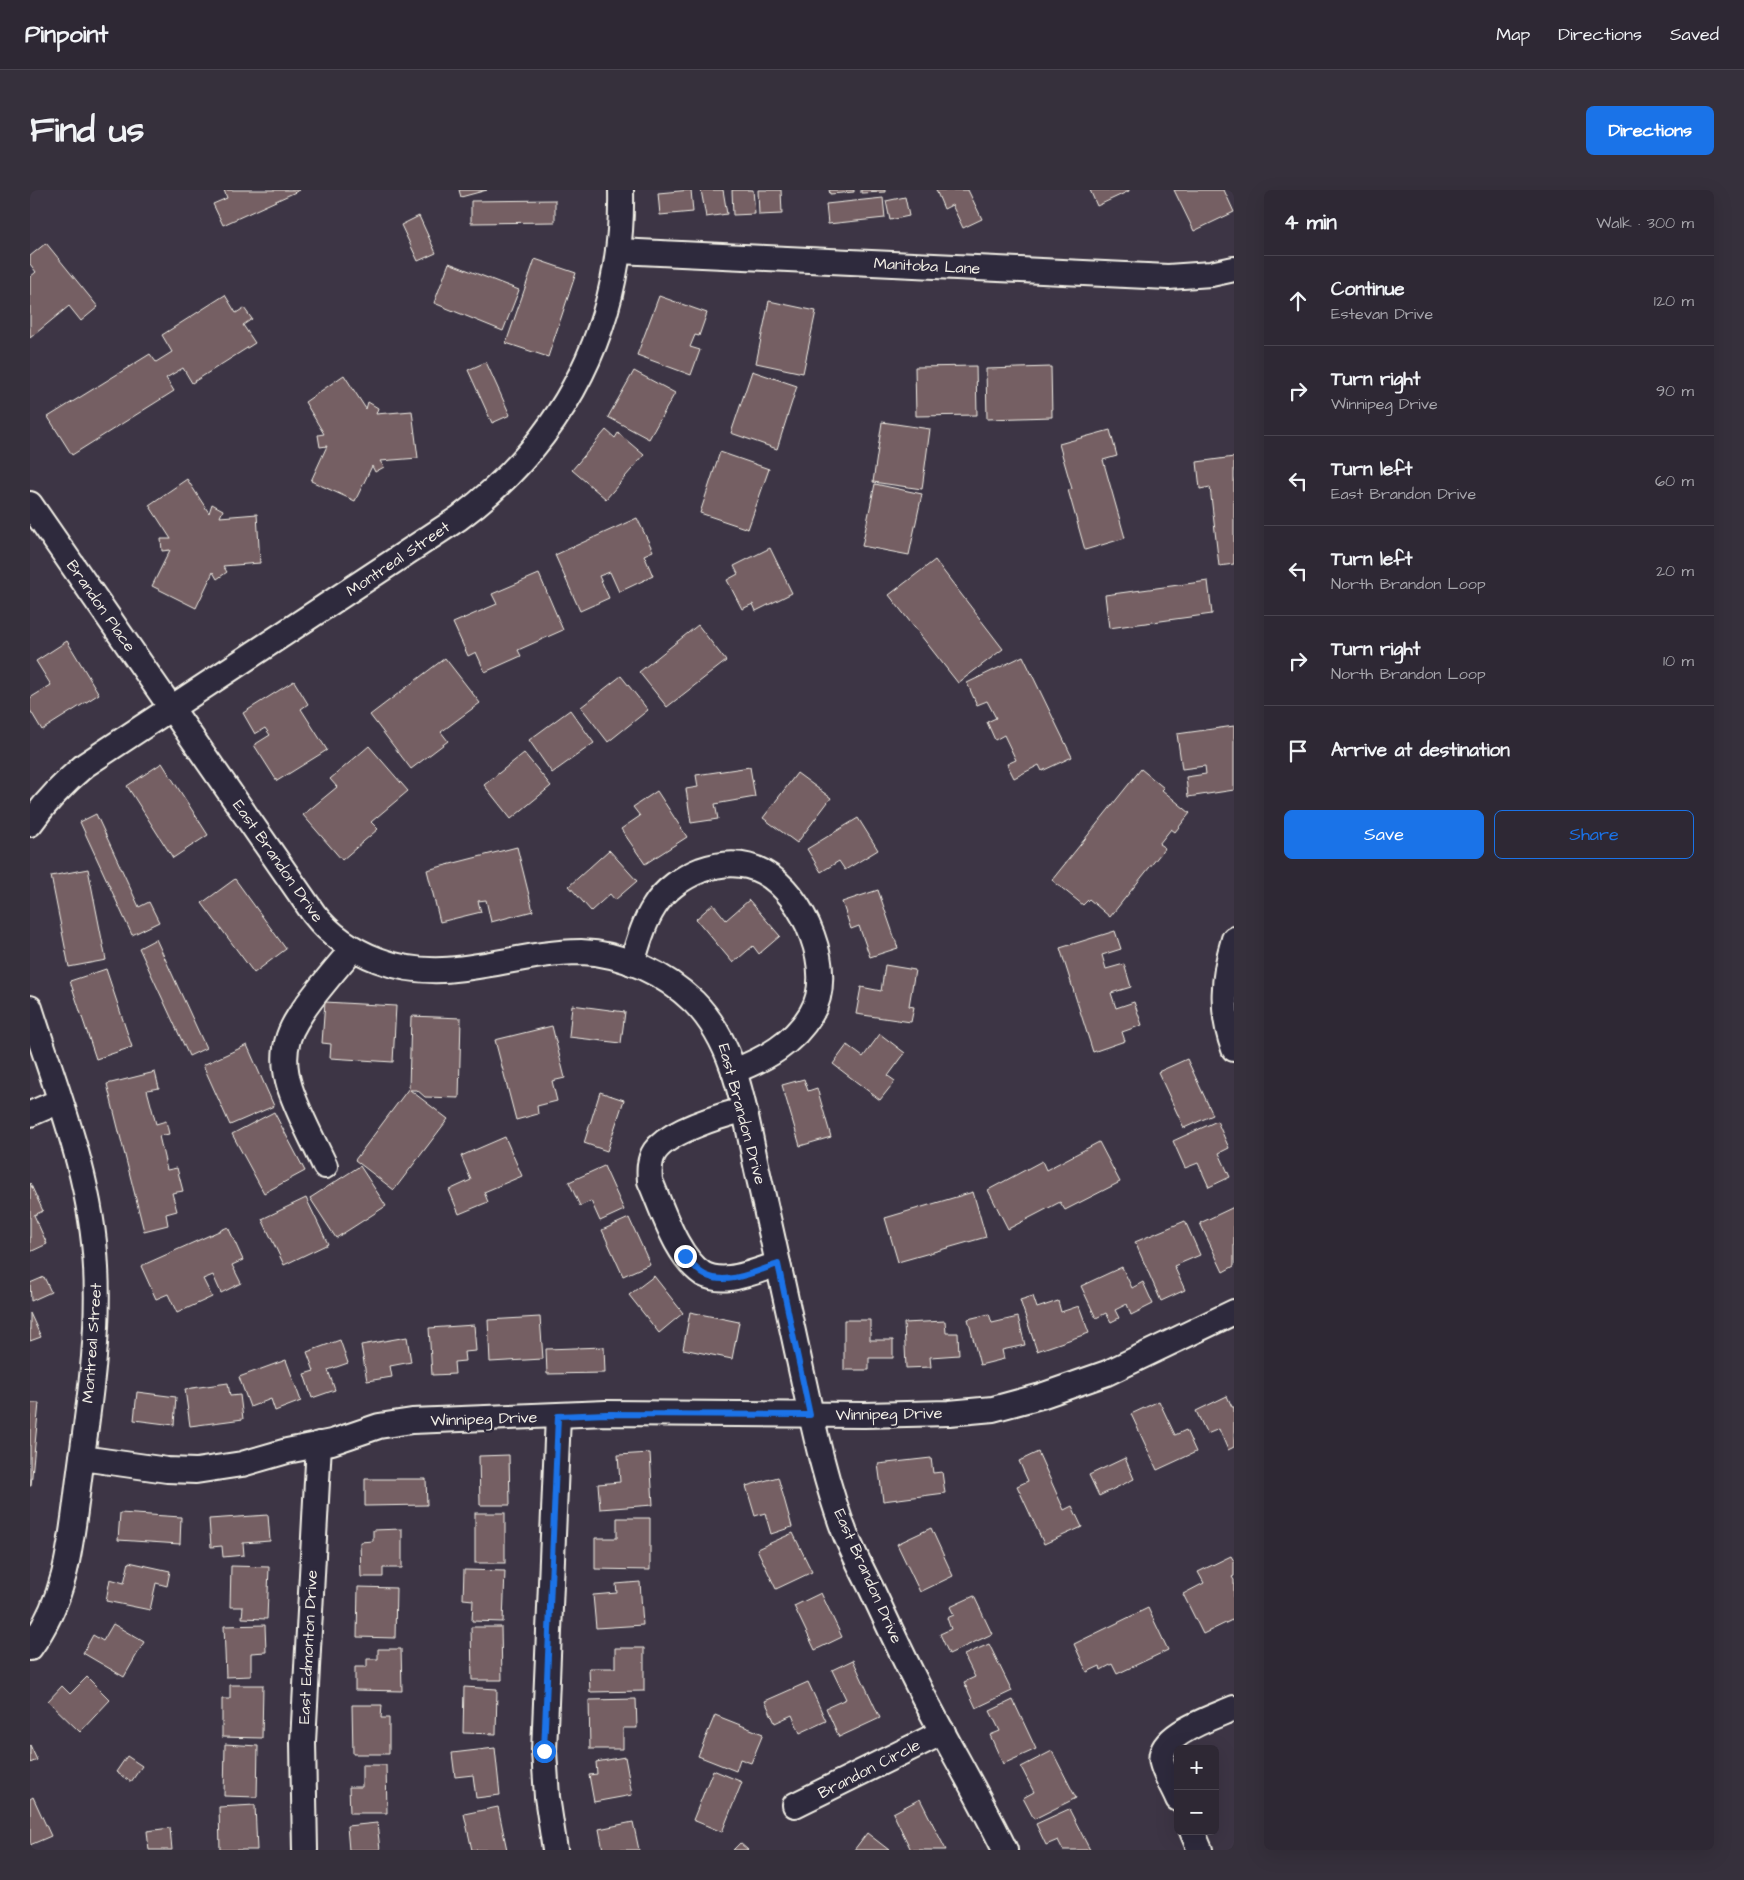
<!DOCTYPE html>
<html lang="en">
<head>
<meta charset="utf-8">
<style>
  body { margin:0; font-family:"Architects Daughter",sans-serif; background:#36303c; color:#f1f3f6 }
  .controls { position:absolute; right:15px; bottom:15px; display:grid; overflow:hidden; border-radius:8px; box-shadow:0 5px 20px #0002 }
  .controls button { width:45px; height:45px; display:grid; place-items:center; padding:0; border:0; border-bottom:1px solid #49444f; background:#2e2834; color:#f1f3f6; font:25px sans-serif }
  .stop { position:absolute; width:15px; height:15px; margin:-11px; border:4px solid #1a73e8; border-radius:50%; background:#fff }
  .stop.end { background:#1a73e8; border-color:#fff; box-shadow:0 1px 5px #0008 }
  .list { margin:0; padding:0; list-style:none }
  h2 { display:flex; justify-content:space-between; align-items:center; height:65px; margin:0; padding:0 20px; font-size:21px }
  h2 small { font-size:16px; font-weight:400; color:#a7a6ac }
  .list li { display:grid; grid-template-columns:32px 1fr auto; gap:15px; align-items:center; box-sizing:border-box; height:90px; padding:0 20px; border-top:1px solid #49444f }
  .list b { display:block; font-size:19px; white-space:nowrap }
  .list p { margin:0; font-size:16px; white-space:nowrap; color:#a7a6ac }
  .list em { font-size:16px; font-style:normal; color:#a7a6ac }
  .actions { display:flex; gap:10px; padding:15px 20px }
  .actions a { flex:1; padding:11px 0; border:1px solid #1a73e8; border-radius:8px; text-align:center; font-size:18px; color:#1a73e8 }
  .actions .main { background:#1a73e8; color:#fff }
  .icon { flex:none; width:28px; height:28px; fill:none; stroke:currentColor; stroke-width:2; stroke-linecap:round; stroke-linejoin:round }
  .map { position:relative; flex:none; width:1204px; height:1660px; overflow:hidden; border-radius:8px }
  header { display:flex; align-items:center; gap:30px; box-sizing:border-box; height:70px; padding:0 25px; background:#2e2834; border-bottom:1px solid #49444f }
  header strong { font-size:24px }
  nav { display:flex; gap:28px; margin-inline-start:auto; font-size:18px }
  .intro { display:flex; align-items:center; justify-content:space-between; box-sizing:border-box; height:120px; padding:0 30px }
  h1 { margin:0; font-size:35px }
  .button { padding:12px 22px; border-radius:8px; background:#1a73e8; color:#fff; font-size:18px; font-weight:700 }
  main { display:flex; gap:30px; padding:0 30px }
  aside { flex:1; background:#2e2834; border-radius:8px; box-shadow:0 5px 20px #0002 }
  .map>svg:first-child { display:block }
  .building { fill:#755f63; stroke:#f4f1e8 }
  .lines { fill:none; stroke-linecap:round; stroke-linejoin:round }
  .minor-casing { stroke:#f4f1e8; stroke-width:28 }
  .minor { stroke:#2f2a3d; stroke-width:24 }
  .route { stroke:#1a73e8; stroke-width:6 }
  .labels { text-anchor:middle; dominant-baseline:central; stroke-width:4.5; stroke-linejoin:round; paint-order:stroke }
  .street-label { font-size:16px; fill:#f4f1e8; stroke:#2f2a3d }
</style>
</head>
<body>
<header>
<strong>Pinpoint</strong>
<nav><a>Map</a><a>Directions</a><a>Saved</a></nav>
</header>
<div class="intro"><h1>Find us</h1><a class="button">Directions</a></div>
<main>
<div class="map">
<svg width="1204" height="1660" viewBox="0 0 1204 1660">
  <rect width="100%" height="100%" fill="#3d3545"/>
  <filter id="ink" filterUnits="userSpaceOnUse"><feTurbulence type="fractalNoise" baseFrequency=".02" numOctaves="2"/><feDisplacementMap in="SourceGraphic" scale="10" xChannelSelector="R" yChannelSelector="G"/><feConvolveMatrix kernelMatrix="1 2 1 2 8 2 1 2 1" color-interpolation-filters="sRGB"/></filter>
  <g filter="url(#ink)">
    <g class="building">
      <path d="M194 0H270L193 35 183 14 197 8Z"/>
      <path d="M429 0H457L431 7Z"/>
      <path d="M661 0 663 22 630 25 628 3Z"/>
      <path d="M671 0H693L697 24 676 27Z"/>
      <path d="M702 0H723L725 24 703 25Z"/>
      <path d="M728 0H751L752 24 729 25Z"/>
      <path d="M799 0H824V2L800 4Z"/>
      <path d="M831 0H855V2L831 3Z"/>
      <path d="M906 0H938L952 29 933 38 922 15 914 19Z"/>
      <path d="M1060 0H1099V1L1067 16Z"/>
      <path d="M1144 0H1194L1204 22 1164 41Z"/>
      <path d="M875 7 879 26 860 30 856 11Z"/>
      <path d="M853 8 855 28 798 34 796 14Z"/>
      <path d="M525 10V32L441 33V11Z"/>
      <path d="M389 26 406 63 388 71 371 35Z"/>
      <path d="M16 53 68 117 51 131 39 116 0 148V87L6 82 0 74V66Z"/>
      <path d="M505 69 546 83 518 167 476 153Z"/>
      <path d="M419 73 489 100 473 141 404 113Z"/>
      <path d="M195 105 206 123 214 118 222 129 213 135 225 153 162 193 153 178 136 188 144 201 42 265 18 227 120 164 126 172 142 162 132 145Z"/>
      <path d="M629 106 677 123 669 146 665 145 660 157 670 160 661 185 607 165Z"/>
      <path d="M739 111 786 121 773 183 726 173Z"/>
      <path d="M456 172 480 225 462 233 438 180Z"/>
      <path d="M946 176 947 225 886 226 885 177Z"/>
      <path d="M1021 177 1022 227 957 229 956 179Z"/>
      <path d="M604 181 645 203 619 249 578 227Z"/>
      <path d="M722 181 767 196 747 259 701 243Z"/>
      <path d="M314 185 336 219 338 212 348 218 346 224 382 221 388 268 350 271 354 277 345 282 342 276 325 311 281 291 297 256 290 257 288 245 294 244 275 212Z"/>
      <path d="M852 232 900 239 892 299 843 292Z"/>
      <path d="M576 240 585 248 588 243 614 265 576 309 542 280Z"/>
      <path d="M1080 240 1087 266 1073 270 1095 348 1055 360 1038 300 1042 299 1029 254Z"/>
      <path d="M690 262 739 279 718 339 670 323Z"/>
      <path d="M1204 267V374L1189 376 1180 297 1170 299 1167 272Z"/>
      <path d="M157 289 179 323 182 314 193 320 190 327 227 324 230 373 193 376 197 382 187 389 183 382 166 418 122 396 140 360 132 361 131 349H141L119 315Z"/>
      <path d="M845 294 892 304 879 365 832 356Z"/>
      <path d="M607 328 623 361 614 365 623 386 589 402 580 382 569 386 579 408 550 421 525 365Z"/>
      <path d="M740 358 762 403 726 421 723 414 712 419 697 390 708 384 704 376Z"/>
      <path d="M905 370 973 459 928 493 859 405Z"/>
      <path d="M509 384 533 440 488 460 491 466 455 482 446 462 438 466 423 433 467 414 462 404Z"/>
      <path d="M1178 391 1182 424 1079 438 1075 405Z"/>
      <path d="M668 435 696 471 637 517 609 482Z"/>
      <path d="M37 451 69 504 12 540 0 520V508L21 495 6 471Z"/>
      <path d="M993 466 1042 567 1012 581 1009 575 984 588 977 574 986 570 974 545 965 550 957 532 966 528 957 511 947 515 937 493Z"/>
      <path d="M415 468 450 513 411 542 418 551 381 579 340 525Z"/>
      <path d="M591 486 618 520 578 552 551 517Z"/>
      <path d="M264 491 278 514 271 519 297 560 247 591 224 555 240 545 235 538 225 544 213 523Z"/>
      <path d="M540 520 564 553 522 583 499 550Z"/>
      <path d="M1204 536V600L1158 607 1156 587 1176 584 1175 576 1152 579 1147 544Z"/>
      <path d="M339 556 378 601 341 632 348 639 312 670 273 625 307 597 300 589Z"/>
      <path d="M494 563 521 596 481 629 454 595Z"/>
      <path d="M132 573 178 645 143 668 97 596Z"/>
      <path d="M720 577 725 607 685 614 688 629 661 633 656 599 668 597 666 585Z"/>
      <path d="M1111 579 1134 598 1132 600 1160 623 1145 642 1141 639 1129 654 1135 658 1080 727 1059 709 1053 715 1022 690Z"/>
      <path d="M767 583 801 608 767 653 733 628Z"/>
      <path d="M627 601 657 647 615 674 591 639 610 626 603 617Z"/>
      <path d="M66 624 109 717 119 712 129 732 102 745 50 632Z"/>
      <path d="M828 628 848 660 815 680 809 671 791 682 777 659Z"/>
      <path d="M487 657 503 721 461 732 456 710 448 711 451 722 410 732 397 680Z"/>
      <path d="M579 660 607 691 585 710 580 704 561 721 539 696Z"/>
      <path d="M58 679 76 770 39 777 21 686Z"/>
      <path d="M205 689 256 759 224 783 172 713Z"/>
      <path d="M848 700 868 758 840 767 829 736 821 739 812 712Z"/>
      <path d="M719 710 750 746 729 764 723 756 703 773 666 729 683 714 696 730Z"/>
      <path d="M1085 741 1091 759 1072 765 1076 779 1094 774 1101 797 1081 803 1086 818 1104 812 1112 835 1092 842 1095 851 1063 862 1030 758Z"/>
      <path d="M126 749 176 858 159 866 109 758Z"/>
      <path d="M855 775 885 780 879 816 884 817 881 832 826 824 831 797 851 801Z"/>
      <path d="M76 779 102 857 66 869 40 791Z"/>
      <path d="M295 812 366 816 363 872 300 868 301 854 292 853Z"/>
      <path d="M542 815 595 822 591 853 539 847Z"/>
      <path d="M381 826 431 828 429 908 395 907 387 900H380L418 929 364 1000 325 970 379 898Z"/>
      <path d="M522 836 535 888 522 891 527 911 507 916 508 924 486 930 465 850Z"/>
      <path d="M850 844 875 863 858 886 865 891 850 910 803 874 817 855 833 867Z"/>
      <path d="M217 855 244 916 200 935 173 875Z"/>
      <path d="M1157 869 1183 925 1154 938 1128 882Z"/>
      <path d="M125 882 129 898 117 900 126 934 136 931 139 944 129 946 137 980 147 978 153 1001 142 1003 147 1021 136 1024 138 1035 114 1041 77 894Z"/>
      <path d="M774 889 778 901 787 898 801 947 770 956 752 895Z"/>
      <path d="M570 902 594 910 577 961 554 953Z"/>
      <path d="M244 922 275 981 234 1003 202 944Z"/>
      <path d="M1187 931 1199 958 1189 963 1200 987 1179 997 1168 973 1155 978 1143 951Z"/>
      <path d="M475 947 492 986 454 1002 458 1012 429 1024 419 1000 441 990 431 966Z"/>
      <path d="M1069 952 1090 992 1035 1020 1030 1012 978 1039 958 1000 1012 971 1016 980Z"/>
      <path d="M330 976 356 1016 306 1048 280 1008Z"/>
      <path d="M574 976 594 1020 570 1031 561 1011 550 1016 539 992Z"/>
      <path d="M0 993 13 1021 4 1025 17 1054 0 1062Z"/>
      <path d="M943 1002 956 1047 868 1072 855 1028Z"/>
      <path d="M276 1008 298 1054 254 1075 232 1029Z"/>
      <path d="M1204 1017V1076L1193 1082 1170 1033Z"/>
      <path d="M599 1028 620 1074 593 1086 572 1040Z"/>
      <path d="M1155 1031 1170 1065 1144 1076 1155 1100 1131 1111 1105 1052Z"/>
      <path d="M198 1037 213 1070 202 1075 211 1093 191 1103 183 1085 173 1089 182 1107 147 1123 138 1104 126 1109 111 1076Z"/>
      <path d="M1092 1077 1102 1098 1113 1092 1123 1114 1101 1125 1097 1114 1085 1120 1089 1128 1081 1132 1076 1123 1066 1128 1051 1096Z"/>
      <path d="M624 1086 653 1123 629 1143 599 1105Z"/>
      <path d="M14 1087 21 1102 1 1111 0 1093Z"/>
      <path d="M1003 1106 1007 1118 1028 1111 1031 1122 1049 1116 1059 1143 1007 1161 990 1110Z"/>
      <path d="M660 1122 709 1132 702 1169 653 1159Z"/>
      <path d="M0 1123 11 1147 0 1151Z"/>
      <path d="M959 1124 962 1133 988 1127 995 1155 972 1160 974 1169 950 1175 938 1129Z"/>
      <path d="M510 1127 513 1169 460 1172 458 1130Z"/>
      <path d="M814 1130H840V1150H863V1168H839V1180H814Z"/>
      <path d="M915 1131 916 1143H928L929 1165 900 1167 901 1177 876 1178 874 1133Z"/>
      <path d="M444 1135 446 1161 434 1162 435 1171 424 1172 425 1184 402 1185 399 1138Z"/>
      <path d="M377 1147 381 1172 360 1176 362 1187 337 1191 331 1155Z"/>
      <path d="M310 1150 318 1173 298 1180 305 1200 282 1208 274 1184 284 1181 277 1162Z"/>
      <path d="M574 1157 575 1183 517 1184 516 1159Z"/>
      <path d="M256 1170 271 1211 245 1221 241 1209 220 1217 209 1187Z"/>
      <path d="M198 1193 200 1206 210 1205 213 1229 160 1236 155 1199Z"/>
      <path d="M107 1202 146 1207 144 1235 104 1230Z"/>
      <path d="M1197 1206 1202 1217H1204V1257L1198 1260 1189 1239 1177 1244 1166 1221Z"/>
      <path d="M1129 1211 1145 1245 1156 1240 1166 1262 1127 1280 1101 1224Z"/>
      <path d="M0 1213H9L1 1296H0Z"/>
      <path d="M1008 1262 1034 1320 1042 1316 1052 1337 1014 1354 987 1296 998 1291 989 1271Z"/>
      <path d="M620 1263 623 1315 570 1319 568 1294 590 1292 588 1265Z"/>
      <path d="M479 1265 480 1315H450L449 1266Z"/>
      <path d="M901 1268 903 1283 912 1282 915 1303 853 1311 848 1274Z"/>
      <path d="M1095 1268 1104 1289 1069 1306 1059 1285Z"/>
      <path d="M748 1287 762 1337 741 1344 735 1323 725 1326 716 1296Z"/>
      <path d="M335 1289H396L397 1315 335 1316Z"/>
      <path d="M90 1323 151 1327 150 1354 88 1350Z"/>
      <rect x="445" y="1323" width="30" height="50"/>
      <path d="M238 1325 240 1351 213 1353 214 1365 193 1367 192 1356 181 1357 179 1329Z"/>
      <path d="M587 1328H620V1380L565 1379V1348H587Z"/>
      <path d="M901 1338 923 1386 890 1402 867 1354Z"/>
      <path d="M372 1339V1378H353V1387H331L330 1352 343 1351V1340Z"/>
      <path d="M763 1343 782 1382 746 1399 727 1359Z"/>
      <path d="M1201 1366 1204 1371V1386L1202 1387 1204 1390V1433L1202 1430 1173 1444 1153 1404 1174 1393 1168 1382Z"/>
      <path d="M99 1372 140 1381 137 1396 126 1393 120 1420 76 1411 80 1389 94 1393Z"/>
      <path d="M201 1376 239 1377 237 1429 212 1428 213 1417H200Z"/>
      <path d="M434 1380 475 1381 473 1432 442 1431 443 1410 433 1409Z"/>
      <path d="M610 1392 613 1435 566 1438 563 1405 587 1403 586 1394Z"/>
      <path d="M328 1397 366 1398 365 1448 327 1447Z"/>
      <path d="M791 1403 812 1447 785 1460 764 1416Z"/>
      <path d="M944 1406 962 1444 919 1464 910 1444 921 1439 917 1428 924 1425 920 1417Z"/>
      <path d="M1118 1418 1138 1460 1087 1484 1082 1474 1071 1480 1070 1476 1057 1482 1044 1454Z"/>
      <path d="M83 1434 114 1452 94 1487 53 1463 63 1445 73 1451Z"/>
      <path d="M235 1435 236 1462 221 1463V1486L196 1487 194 1436Z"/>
      <path d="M441 1437H471L472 1490H442Z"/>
      <path d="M959 1454 982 1501 946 1518 934 1492 945 1487 934 1465Z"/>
      <path d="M585 1458H614V1501L560 1502 559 1478H585Z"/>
      <path d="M348 1459H371L372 1501 325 1500V1477H337V1469H348Z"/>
      <path d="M823 1470 850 1528 809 1547 796 1518 816 1509 802 1480Z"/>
      <path d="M57 1487 80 1510 50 1542 18 1511 32 1496 40 1504Z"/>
      <path d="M778 1492 796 1531 770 1543 762 1525 745 1533 735 1511Z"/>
      <path d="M200 1495H233L232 1548 192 1547V1509H200Z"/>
      <path d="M434 1497 467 1499 466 1544 433 1543Z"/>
      <path d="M606 1509 607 1538H593V1559H560L559 1510Z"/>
      <path d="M983 1510 1006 1559 973 1574 960 1545 970 1541 960 1521Z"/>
      <path d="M322 1515H352L351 1528H359V1564H323Z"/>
      <path d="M685 1525 733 1544 721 1573 710 1569 706 1581 668 1566Z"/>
      <path d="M195 1554 228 1556 227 1607 194 1606Z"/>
      <path d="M0 1555 7 1570 0 1573Z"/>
      <path d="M465 1558 470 1605 446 1608 443 1585 425 1587 422 1563Z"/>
      <path d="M1022 1561 1046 1608 1004 1629 993 1608 1004 1602 991 1577Z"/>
      <path d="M97 1566 112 1576 101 1592 86 1582Z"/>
      <path d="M595 1567 602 1605 564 1612 559 1585 567 1584 566 1572Z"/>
      <path d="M332 1575H356L357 1623H320L319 1597H332Z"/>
      <path d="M683 1580 712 1592 692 1642 663 1630Z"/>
      <path d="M3 1607 21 1646 0 1655V1609Z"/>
      <path d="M890 1609 916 1660H881L863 1623Z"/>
      <path d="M225 1615 227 1660H190L189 1617Z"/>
      <path d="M468 1617 477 1660H442L434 1624Z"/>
      <path d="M1039 1619 1060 1660H1033L1028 1650 1016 1655 1006 1634Z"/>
      <path d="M603 1632 609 1660H573L569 1639Z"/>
      <path d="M347 1633 350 1660H319L317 1636Z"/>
      <path d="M140 1638 142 1660H119L117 1641Z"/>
      <path d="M837 1643 859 1660H824Z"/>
      <path d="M710 1653 718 1660H703Z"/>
    </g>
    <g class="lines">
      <g class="minor-casing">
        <g id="minor">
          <path d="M588 61 1138 87 1181 84 1204 79"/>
          <path d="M0 314 284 724C301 746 322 760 348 770 418 797 480 762 551 762 592 763 635 784 664 812 708 856 715 926 728 984 743 1049 757 1114 771 1179 783 1234 795 1293 816 1346 824 1364 833 1382 842 1400 855 1428 868 1456 882 1484 911 1543 946 1600 975 1660"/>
          <path d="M0 634C16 611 34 593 55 575L429 328C535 249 594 133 591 0"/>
          <path d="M1204 749C1193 786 1190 822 1204 859"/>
          <path d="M602 773C608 754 613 734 624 717 634 700 653 687 671 680 691 673 713 671 733 682 774 704 807 782 781 824 763 854 735 869 704 881"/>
          <path d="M0 818C27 903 62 988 66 1078 70 1149 58 1219 49 1289 41 1351 38 1406 0 1458"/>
          <path d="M713 920C690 926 639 941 625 961 619 970 619 980 620 991 633 1020 646 1066 673 1084 681 1088 692 1089 700 1088 716 1086 733 1079 748 1074"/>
          <path d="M0 924 30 911"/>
          <path d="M295 976C284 952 268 923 260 898 247 856 261 835 286 803 298 788 310 773 323 759"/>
          <path d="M52 1268 137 1280 166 1281 212 1274 257 1261 302 1252 349 1236 382 1231 576 1223 834 1225 919 1223 963 1219 1011 1206 1077 1183 1204 1122"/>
          <path d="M1148 1609C1143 1597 1135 1585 1132 1573 1125 1545 1184 1527 1204 1518"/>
          <path d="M765 1615 913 1542"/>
          <path d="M1162 1641 1170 1660"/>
          <path d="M275 1660 273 1552 289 1254"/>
          <path d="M525 1660 517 1607 514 1561 528 1226"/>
        </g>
      </g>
      <use href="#minor" class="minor"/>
    </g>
  </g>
  <g class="lines" filter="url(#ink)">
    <path class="route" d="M514 1561 528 1226 576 1224 780 1225 748 1074C727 1081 697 1096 675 1085 667 1081 661 1073 655 1066"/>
  </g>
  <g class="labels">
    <g class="street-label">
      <text transform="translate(897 76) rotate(3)">Manitoba Lane</text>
      <text transform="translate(368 369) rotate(-34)">Montreal Street</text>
      <text transform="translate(71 416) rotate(55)">Brandon Place</text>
      <text transform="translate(248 671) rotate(55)">East Brandon Drive</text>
      <text transform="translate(712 924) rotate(75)">East Brandon Drive</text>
      <text transform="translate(62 1153) rotate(-86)">Montreal Street</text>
      <text transform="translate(859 1224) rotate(-1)">Winnipeg Drive</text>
      <text transform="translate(454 1229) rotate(-2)">Winnipeg Drive</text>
      <text transform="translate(838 1386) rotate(66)">East Brandon Drive</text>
      <text transform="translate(278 1457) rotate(-87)">East Edmonton Drive</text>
      <text transform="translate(839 1579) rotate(-27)">Brandon Circle</text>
    </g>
  </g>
</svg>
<div class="controls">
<button>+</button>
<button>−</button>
</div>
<div class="stop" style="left:514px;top:1561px"></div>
<div class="stop end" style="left:655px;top:1066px"></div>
</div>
<aside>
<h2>4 min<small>Walk · 300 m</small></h2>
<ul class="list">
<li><svg class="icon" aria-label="ahead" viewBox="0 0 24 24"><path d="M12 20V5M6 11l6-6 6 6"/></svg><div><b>Continue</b><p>Estevan Drive</p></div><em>120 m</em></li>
<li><svg class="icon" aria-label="right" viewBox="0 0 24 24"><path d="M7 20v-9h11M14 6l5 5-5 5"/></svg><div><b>Turn right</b><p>Winnipeg Drive</p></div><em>90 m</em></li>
<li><svg class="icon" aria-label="left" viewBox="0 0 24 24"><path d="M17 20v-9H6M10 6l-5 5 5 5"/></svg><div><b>Turn left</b><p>East Brandon Drive</p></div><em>60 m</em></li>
<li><svg class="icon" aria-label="left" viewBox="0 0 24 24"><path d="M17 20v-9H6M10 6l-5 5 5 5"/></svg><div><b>Turn left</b><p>North Brandon Loop</p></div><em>20 m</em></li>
<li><svg class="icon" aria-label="right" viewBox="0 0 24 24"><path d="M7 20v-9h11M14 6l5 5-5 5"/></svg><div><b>Turn right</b><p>North Brandon Loop</p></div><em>10 m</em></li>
<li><svg class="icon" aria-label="arrive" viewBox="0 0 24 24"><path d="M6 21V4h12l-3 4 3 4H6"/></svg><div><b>Arrive at destination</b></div></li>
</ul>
<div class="actions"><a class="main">Save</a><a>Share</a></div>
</aside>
</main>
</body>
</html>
